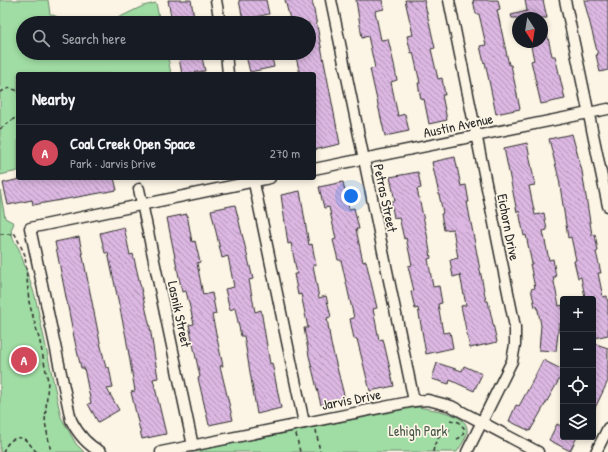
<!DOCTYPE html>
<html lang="en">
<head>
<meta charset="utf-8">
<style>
  body { margin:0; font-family:"Patrick Hand",sans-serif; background:#242831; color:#f1f3f6 }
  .controls { position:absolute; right:12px; bottom:12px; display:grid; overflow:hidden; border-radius:4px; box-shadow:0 2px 6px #0003 }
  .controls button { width:36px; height:36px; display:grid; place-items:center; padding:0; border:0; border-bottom:1px solid #363941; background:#171b24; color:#f1f3f6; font:20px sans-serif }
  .compass { position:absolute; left:512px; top:12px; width:36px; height:36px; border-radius:50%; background:#171b24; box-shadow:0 2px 6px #0003; rotate:168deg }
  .you { position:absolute; left:351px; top:196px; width:14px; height:14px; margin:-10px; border:3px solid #fff; border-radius:50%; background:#1a73e8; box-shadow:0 0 0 6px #1a73e833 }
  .badge { display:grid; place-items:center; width:26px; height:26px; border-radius:50%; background:#d1495b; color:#fff; font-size:13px; font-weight:700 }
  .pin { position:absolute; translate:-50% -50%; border:2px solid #fff; box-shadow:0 1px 4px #0006 }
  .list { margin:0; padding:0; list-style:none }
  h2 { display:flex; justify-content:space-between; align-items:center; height:52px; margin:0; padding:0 16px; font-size:17px }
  h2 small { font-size:13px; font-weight:400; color:#9ea1a6 }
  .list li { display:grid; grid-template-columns:26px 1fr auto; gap:12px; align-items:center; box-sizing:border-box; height:56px; padding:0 16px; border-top:1px solid #363941 }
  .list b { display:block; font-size:15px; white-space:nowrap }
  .list p { margin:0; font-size:13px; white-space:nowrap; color:#9ea1a6 }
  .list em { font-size:13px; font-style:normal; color:#9ea1a6 }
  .icon { flex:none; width:22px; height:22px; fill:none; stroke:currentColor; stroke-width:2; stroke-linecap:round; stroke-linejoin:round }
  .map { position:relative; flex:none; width:608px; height:452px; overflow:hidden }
  .search { position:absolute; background:#171b24; box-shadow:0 2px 6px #0003; left:16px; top:16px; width:300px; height:44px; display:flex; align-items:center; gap:10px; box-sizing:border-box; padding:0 14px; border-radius:22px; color:#9ea1a6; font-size:15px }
  .panel { position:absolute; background:#171b24; box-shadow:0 2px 6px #0003; left:16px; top:72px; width:300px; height:108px; border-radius:4px }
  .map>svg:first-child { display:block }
  .park { fill:#a0dda4; stroke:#668468 }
  .building { fill:url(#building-back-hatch); stroke:#2b2b2b }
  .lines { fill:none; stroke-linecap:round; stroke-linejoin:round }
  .street-casing { stroke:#2b2b2b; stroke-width:13 }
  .path { stroke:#2b2b2b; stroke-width:1.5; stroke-dasharray:4 3; stroke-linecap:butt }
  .street { stroke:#fcf5e5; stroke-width:10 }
  .labels { text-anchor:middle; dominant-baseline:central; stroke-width:3.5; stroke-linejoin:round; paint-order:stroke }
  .street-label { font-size:14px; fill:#2b2b2b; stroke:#fcf5e5 }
  .park-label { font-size:14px; fill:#485849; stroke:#fcf5e5 }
</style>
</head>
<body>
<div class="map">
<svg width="608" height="452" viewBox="0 0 608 452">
  <defs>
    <pattern id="building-back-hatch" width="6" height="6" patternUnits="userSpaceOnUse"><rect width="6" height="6" fill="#dbb7e1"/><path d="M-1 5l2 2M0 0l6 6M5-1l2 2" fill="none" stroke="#b295b7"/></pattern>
  </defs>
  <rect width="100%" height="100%" fill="#fcf5e5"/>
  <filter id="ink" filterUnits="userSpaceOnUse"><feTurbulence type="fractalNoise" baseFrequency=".025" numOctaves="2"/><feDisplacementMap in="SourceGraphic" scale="8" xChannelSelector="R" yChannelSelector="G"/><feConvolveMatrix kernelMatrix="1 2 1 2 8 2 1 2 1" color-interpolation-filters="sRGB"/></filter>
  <g filter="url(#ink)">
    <g class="park">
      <path d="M0 0H48L50 14 73 23H23V53H167L171 74H18V171L0 175Z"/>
      <path d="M156 3 160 23H98L120 17 143 6Z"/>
      <path d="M0 190 5 218 14 223 11 230 13 239 19 249 35 296 61 417 76 444 84 452H0Z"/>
      <path d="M417 407C429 409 467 413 467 429 468 437 461 445 457 452H187Z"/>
    </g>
    <g class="building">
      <path d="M168 0H191L194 18 172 22Z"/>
      <path d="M239 0H266L269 14 243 20Z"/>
      <path d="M285 0H312L340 144 314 150V74H300L295 53H309V23H291Z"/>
      <path d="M356 0H382L384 9 375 11 381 40 388 39 394 64 397 80 391 82 398 116 405 114 409 131 385 136 370 69 375 68 368 36 362 38Z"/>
      <path d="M405 0H424L435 48 431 49 438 79 442 78 445 95H442L447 120 429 124 424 99 421 100 418 83H420L413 52 411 53 407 36 413 35Z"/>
      <path d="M473 0H498L500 9 497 10 509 65H511L520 109 496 114 485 62 484 63 480 46 486 45 479 14H476Z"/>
      <path d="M525 0H543L547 18H512L511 15 527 11Z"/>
      <path d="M584 0H608V70L600 72 596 55H598Z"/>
      <path d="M542 24H545L552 56H555L565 99 541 104 531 61 534 60 530 42H542Z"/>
      <path d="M178 53H201L205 71 182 74Z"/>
      <path d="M261 53H271L274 67 250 72 246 56Z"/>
      <path d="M572 134 582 171 592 235 595 234 598 251 596 252 601 273H598L603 297 607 296 608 303V335L594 338 593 296 585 297 581 277 578 278 574 261 576 260 571 237 568 238 559 179 549 139Z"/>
      <path d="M527 143 535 185 529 186 535 215 544 213 547 230 543 231 549 260 553 259 556 277H553L559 306 562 305 563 312V323L559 324 556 351 539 350 541 325 537 306 535 307 531 289 535 288 530 264H532L526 235 524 236 519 211 517 212 504 148Z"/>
      <path d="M455 157 461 186 466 185 469 202H467L486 301H488L497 342 470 348 461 306 466 305 460 275 453 277 450 260 458 258 453 229 444 230 441 214 443 213 432 162Z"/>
      <path d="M418 172 421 188 417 189 427 234 431 258 428 259 433 287 439 286 442 303 438 304 443 333 450 332 453 348 426 354 418 308 415 309 411 292 414 291 408 266 412 265 406 238 404 239 399 217 394 218 391 201H395L390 177Z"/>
      <path d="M24 178H114L117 190 33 205 32 200 8 205 3 183Z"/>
      <path d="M343 182 349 209 354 208 359 229H356L363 262 366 261 377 308 373 309 379 340 383 339 394 386 370 391 357 339H354L350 319 354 318 341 260H338L333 240 336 239 329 207 324 208 319 187Z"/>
      <path d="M300 191 309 245 312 244 316 265H313L319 298 326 296 331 317 327 318 331 344 345 399 321 405 309 356 304 328H308L301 294 298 295 294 274H297L291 243 288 244 281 195Z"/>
      <path d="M235 205 253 279 249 280 255 312 261 310 270 364 272 363 281 408 257 414 244 336H241L235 308 230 310 225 289 234 287 228 256 222 258 211 210Z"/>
      <path d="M187 214 192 242 195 241 200 262 197 263 203 295 212 293 216 314 212 315 223 366H220L233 420 209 425 198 378 200 377 189 325 194 324 186 291 182 292 167 218Z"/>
      <path d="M124 227 130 255 133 254 150 327 158 378 153 379 166 434 142 439 131 392 135 391 126 337 108 253H105L100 233Z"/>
      <path d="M79 237 100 342 106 368 109 367 113 388 107 389 119 410 98 422 88 404 91 403 84 368H81L75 342 55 242Z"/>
      <path d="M593 343 608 348V381L593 412Z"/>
      <path d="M543 360 563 370V373L530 431 509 421 516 405 519 406 531 384Z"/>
      <path d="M437 363 462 371 464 366 482 374 474 391 450 380 449 384 432 379Z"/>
      <path d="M557 424 563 427V437H577L570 451 549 440Z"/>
    </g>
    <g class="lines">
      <g class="street-casing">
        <g id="street">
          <path d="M216 0 220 23"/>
          <path d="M331 0 414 401"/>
          <path d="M449 0 515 327V345L512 361 467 452"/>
          <path d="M565 0 608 206"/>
          <path d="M226 53 228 74"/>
          <path d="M314 169 608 109"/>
          <path d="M253 178 304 423"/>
          <path d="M139 189 193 446"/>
          <path d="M101 452C87 445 78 434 71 420L30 228 270 178"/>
          <path d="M161 452 414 401 428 400 451 406 538 452"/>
          <path d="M596 452 608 428"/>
        </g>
      </g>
      <g class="path">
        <path d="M0 92 10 88 18 91"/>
        <path d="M0 129 18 116"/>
        <path d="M0 234H15L25 255 29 302 40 342 48 381 45 422 51 452"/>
        <path d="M450 420 459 422 464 428 463 436 457 439"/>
        <path d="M316 430 320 452"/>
        <path d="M296 434 300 452"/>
        <path d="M3 452C7 441 18 432 28 442 31 445 33 449 37 452"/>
        <path d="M433 452C435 440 439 435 450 429"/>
      </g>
      <use href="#street" class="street"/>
    </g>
  </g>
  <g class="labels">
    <g class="street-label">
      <text transform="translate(458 125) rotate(-12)">Austin Avenue</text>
      <text transform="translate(386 198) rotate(78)">Petras Street</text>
      <text transform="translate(509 227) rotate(79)">Eichorn Drive</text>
      <text transform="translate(180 314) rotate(78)">Lasnik Street</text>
      <text transform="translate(351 399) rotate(-11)">Jarvis Drive</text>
    </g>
    <g class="park-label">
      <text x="418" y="430">Lehigh Park</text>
    </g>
  </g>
</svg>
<div class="controls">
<button>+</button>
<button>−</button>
<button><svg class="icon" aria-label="locate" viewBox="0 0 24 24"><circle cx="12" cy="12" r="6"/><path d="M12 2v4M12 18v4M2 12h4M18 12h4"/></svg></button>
<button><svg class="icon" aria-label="layers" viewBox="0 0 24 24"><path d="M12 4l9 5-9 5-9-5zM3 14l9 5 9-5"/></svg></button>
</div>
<svg class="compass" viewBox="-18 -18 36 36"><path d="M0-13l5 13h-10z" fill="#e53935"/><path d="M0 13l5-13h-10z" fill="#9ea1a6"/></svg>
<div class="you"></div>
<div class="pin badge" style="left:24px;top:360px">A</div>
<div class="search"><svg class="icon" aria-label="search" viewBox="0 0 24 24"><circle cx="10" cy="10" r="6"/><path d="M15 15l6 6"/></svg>Search here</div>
<section class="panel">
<h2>Nearby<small></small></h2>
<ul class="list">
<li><span class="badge">A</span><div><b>Coal Creek Open Space</b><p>Park · Jarvis Drive</p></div><em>270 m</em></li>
</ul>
</section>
</div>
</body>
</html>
